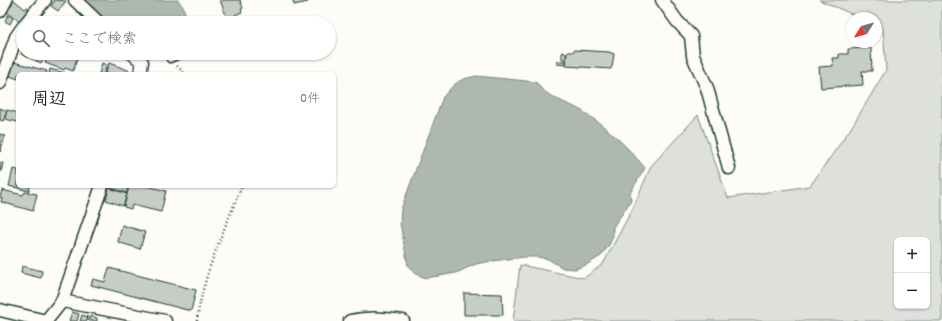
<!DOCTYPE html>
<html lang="ja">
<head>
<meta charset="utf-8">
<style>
  body { margin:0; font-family:Dekko,"Klee One",sans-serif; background:#f6f6f6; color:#202124 }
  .controls { position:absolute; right:12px; bottom:12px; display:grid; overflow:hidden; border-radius:6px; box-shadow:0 1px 3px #0004 }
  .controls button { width:36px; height:36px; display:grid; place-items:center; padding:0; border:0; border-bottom:1px solid #e0e0e0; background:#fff; color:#202124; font:20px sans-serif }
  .compass { position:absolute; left:846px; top:12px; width:36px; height:36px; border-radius:50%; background:#fff; box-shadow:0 1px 3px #0004; rotate:233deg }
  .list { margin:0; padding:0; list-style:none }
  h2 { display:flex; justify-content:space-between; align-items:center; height:52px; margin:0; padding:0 16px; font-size:17px }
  h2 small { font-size:13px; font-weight:400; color:#757577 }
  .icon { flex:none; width:22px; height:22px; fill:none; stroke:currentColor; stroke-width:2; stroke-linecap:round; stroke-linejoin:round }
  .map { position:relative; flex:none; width:942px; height:321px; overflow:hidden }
  .search { position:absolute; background:#fff; box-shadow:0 1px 3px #0004; left:16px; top:16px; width:320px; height:44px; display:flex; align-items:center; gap:10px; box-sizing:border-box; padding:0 14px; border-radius:22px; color:#757577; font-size:15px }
  .panel { position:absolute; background:#fff; box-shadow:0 1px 3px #0004; left:16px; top:72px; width:320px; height:116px; border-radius:6px }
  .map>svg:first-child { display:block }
  .green { fill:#dde0db; stroke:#7e8e88; fill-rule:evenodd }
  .water { fill:#aeb8b1; stroke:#75877f }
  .building { fill:#c6cdc7; stroke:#1f3d34 }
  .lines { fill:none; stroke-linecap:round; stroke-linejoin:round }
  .service-casing { stroke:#1f3d34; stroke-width:9 }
  .minor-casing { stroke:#1f3d34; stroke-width:15 }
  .path { stroke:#1f3d34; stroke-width:2.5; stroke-dasharray:1 3; stroke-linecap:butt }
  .service { stroke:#fdfcf7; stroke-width:6 }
  .minor { stroke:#fdfcf7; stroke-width:12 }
</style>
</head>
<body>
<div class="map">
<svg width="942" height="321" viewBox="0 0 942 321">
  <rect width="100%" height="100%" fill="#fdfcf7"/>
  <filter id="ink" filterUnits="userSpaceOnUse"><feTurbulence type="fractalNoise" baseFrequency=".025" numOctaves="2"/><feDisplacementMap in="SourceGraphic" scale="8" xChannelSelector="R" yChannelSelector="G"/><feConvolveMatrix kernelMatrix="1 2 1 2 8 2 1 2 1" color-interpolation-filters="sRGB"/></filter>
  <g filter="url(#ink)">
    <path class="green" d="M819 0H942V321H513L520 265 584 278 603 264 633 208 651 166 698 115 728 198 810 186 851 128 886 70 883 28 876 25V18H861ZM897 240H927V306H897Z"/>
    <g class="water">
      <path d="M84 0H178L183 7 189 23H108Z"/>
      <path d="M477 76 536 82C546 98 567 102 582 111 607 127 626 145 645 168L630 193 631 201 613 227V237L609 245 601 256 586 265 575 269 563 268 548 259 537 257H524L492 261 476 264 456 273 426 278 415 274 408 266 400 223 401 209 443 97C455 83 458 79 477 76Z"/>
    </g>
    <g class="building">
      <path d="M11 0H14L25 9 27 7 29 8 20 22 4 10Z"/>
      <path d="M55 0 66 1 58 11 51 6Z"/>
      <path d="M220 0H240L243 8 241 9 242 12 235 15 237 20 229 23Z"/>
      <path d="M293 0H308V2L294 5Z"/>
      <path d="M8 15 13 18 10 24 5 21Z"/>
      <path d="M84 19 90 21V23H83Z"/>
      <path d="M871 48 872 71H862L863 85 821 88 819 67 833 66 832 58H839V54H848V49Z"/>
      <path d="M23 49V53H46L41 63 21 54Z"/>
      <path d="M574 50 609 52 614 54 612 67 611 68V69L566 66 567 52H573Z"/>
      <path d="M562 52 566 53V59H562Z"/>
      <path d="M48 53H79L73 71 65 68 64 70 45 63Z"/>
      <path d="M557 61H566V65L557 64Z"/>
      <path d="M14 62 47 71 46 74H18V79L10 76Z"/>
      <path d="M102 63 107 65 104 74H99Z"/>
      <path d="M109 63 133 72 132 74H105Z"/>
      <path d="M50 69 69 74H49Z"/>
      <path d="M0 108 7 111 3 121 0 120Z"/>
      <path d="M7 110 18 113V122L5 119Z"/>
      <path d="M0 134 5 136 0 152Z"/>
      <path d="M0 162 3 163 1 172H0Z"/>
      <path d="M13 169 18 170V186H30L29 191 9 186Z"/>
      <path d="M111 186H126L128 187 127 193 111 188Z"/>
      <path d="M129 186H147L166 191 161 212 132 205 131 209 124 207Z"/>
      <path d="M109 188 127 194 123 206 106 200Z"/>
      <path d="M2 190 23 195 25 192 37 194 33 211 1 202 2 198 0 197Z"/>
      <path d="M122 225 145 232 140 249 118 242Z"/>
      <path d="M22 266 42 271 41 278 21 273Z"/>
      <path d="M109 268 196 290 191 311 91 285 93 279 105 282Z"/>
      <path d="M464 293 502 294 503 315H464Z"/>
      <path d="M72 312 79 314 77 321H69Z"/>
      <path d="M82 315 88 317 87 321H80Z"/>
      <path d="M90 316 97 318V321H89Z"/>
    </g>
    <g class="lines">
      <g class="service-casing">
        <path id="service" d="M170 59 184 53"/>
      </g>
      <g class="minor-casing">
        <g id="minor">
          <path d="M75 0 99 23"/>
          <path d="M662 0 677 21 691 36 693 56 707 88 729 168"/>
          <path d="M0 11 6 0"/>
          <path d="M26 23 45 0"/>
          <path d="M132 53 142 62 140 74"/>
          <path d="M0 83 16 37 23 27"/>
          <path d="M62 301 102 186"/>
          <path d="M0 310 46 321"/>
          <path d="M46 321 62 301 165 321"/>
          <path d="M350 321C368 317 384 318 403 321"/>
        </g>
      </g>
      <g class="path">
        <path d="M177 66 185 74"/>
        <path d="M197 321C203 274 224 230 242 186"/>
      </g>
      <use href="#service" class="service"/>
      <use href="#minor" class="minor"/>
    </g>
  </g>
</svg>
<div class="controls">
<button>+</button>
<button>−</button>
</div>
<svg class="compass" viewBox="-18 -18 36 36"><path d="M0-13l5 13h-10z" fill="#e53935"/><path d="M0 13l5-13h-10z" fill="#757577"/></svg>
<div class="search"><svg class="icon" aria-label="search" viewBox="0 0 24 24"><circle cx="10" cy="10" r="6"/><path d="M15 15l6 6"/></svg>ここで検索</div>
<section class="panel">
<h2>周辺<small>0件</small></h2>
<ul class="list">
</ul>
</section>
</div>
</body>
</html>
